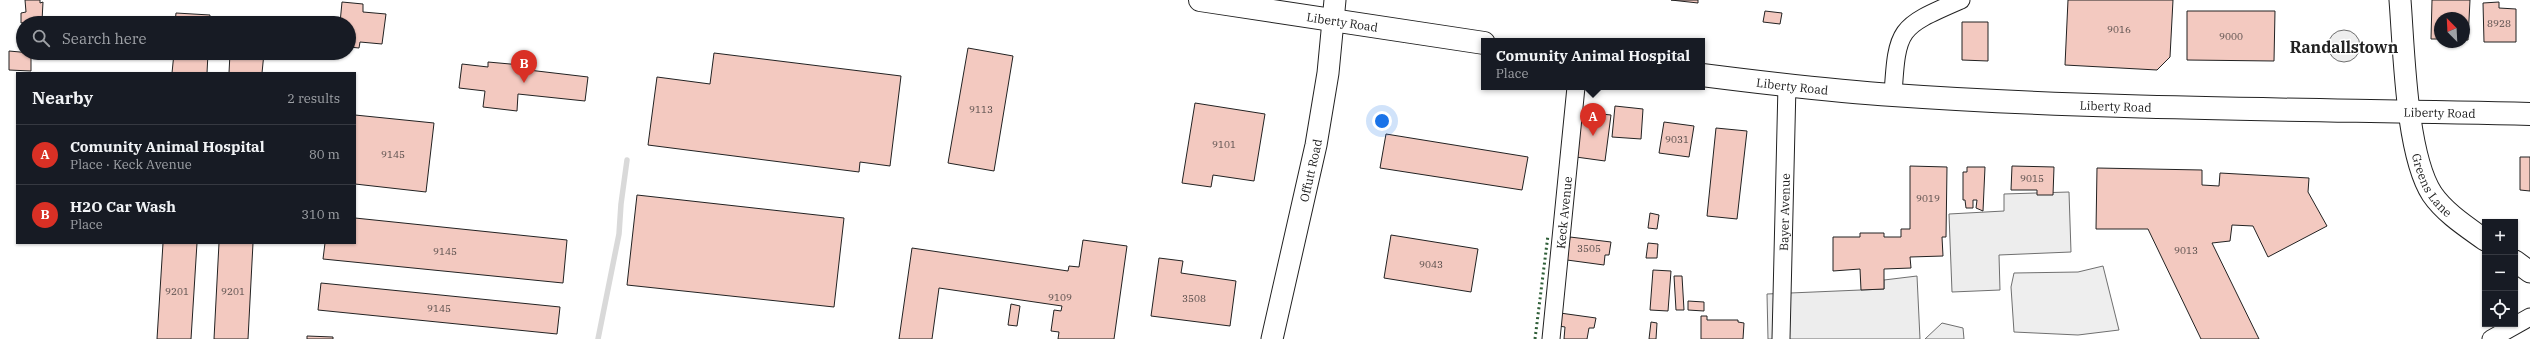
<!DOCTYPE html>
<html lang="en">
<head>
<meta charset="utf-8">
<style>
  body { margin:0; font-family:"IBM Plex Serif",serif; background:#242831; color:#f1f3f6 }
  .controls { position:absolute; right:12px; bottom:12px; display:grid; overflow:hidden; border-radius:0px; box-shadow:0 1px 3px #0004 }
  .controls button { width:36px; height:36px; display:grid; place-items:center; padding:0; border:0; border-bottom:1px solid #363941; background:#171b24; color:#f1f3f6; font:20px sans-serif }
  .compass { position:absolute; left:2434px; top:12px; width:36px; height:36px; border-radius:50%; background:#171b24; box-shadow:0 1px 3px #0004; rotate:336deg }
  .you { position:absolute; left:1382px; top:121px; width:14px; height:14px; margin:-10px; border:3px solid #fff; border-radius:50%; background:#1a73e8; box-shadow:0 0 0 6px #1a73e833 }
  .badge { display:grid; place-items:center; width:26px; height:26px; border-radius:50%; background:#d93025; color:#fff; font-size:13px; font-weight:700 }
  .pin { position:absolute; translate:-50% -33px; filter:drop-shadow(0 1px 2px #0008) }
  .pin::after { content:''; position:absolute; top:21px; width:14px; height:12px; background:inherit; clip-path:polygon(0 0,100% 0,50% 100%) }
  .popup { position:absolute; left:1481px; top:38px; width:224px; height:52px; box-sizing:border-box; display:grid; place-content:center; border-radius:0px; background:#171b24; filter:drop-shadow(0 1px 3px #0005); font-size:13px; white-space:nowrap; color:#9ea1a6 }
  .popup b { font-size:15px; color:#f1f3f6 }
  .popup::after { content:''; position:absolute; left:50%; top:100%; margin-left:-8px; border:8px solid transparent; border-top-color:#171b24 }
  .list { margin:0; padding:0; list-style:none }
  h2 { display:flex; justify-content:space-between; align-items:center; height:52px; margin:0; padding:0 16px; font-size:17px }
  h2 small { font-size:13px; font-weight:400; color:#9ea1a6 }
  .list li { display:grid; grid-template-columns:26px 1fr auto; gap:12px; align-items:center; box-sizing:border-box; height:60px; padding:0 16px; border-top:1px solid #363941 }
  .list b { display:block; font-size:15px; white-space:nowrap }
  .list p { margin:0; font-size:13px; white-space:nowrap; color:#9ea1a6 }
  .list em { font-size:13px; font-style:normal; color:#9ea1a6 }
  .icon { flex:none; width:22px; height:22px; fill:none; stroke:currentColor; stroke-width:2; stroke-linecap:round; stroke-linejoin:round }
  .map { position:relative; flex:none; width:2530px; height:339px; overflow:hidden }
  .search { position:absolute; background:#171b24; box-shadow:0 1px 3px #0004; left:16px; top:16px; width:340px; height:44px; display:flex; align-items:center; gap:10px; box-sizing:border-box; padding:0 14px; border-radius:22px; color:#9ea1a6; font-size:15px }
  .panel { position:absolute; background:#171b24; box-shadow:0 1px 3px #0004; left:16px; top:72px; width:340px; height:172px; border-radius:0px }
  .map>svg:first-child { display:block }
  .green { fill:#eee; stroke:#6f6f6f }
  .parking { fill:#ededed; stroke:#6f6f6f }
  .lines { fill:none; stroke-linecap:round; stroke-linejoin:round }
  .stream { stroke:#d9d9d9; stroke-width:5.5 }
  .building { fill:#f3c9c0; stroke:#222 }
  .minor-casing { stroke:#222; stroke-width:19 }
  .tertiary-casing { stroke:#222; stroke-width:23 }
  .primary-casing { stroke:#222; stroke-width:24 }
  .minor { stroke:#fff; stroke-width:17 }
  .tertiary { stroke:#fff; stroke-width:21 }
  .primary { stroke:#fff; stroke-width:22 }
  .hedge { stroke:#2f5e38; stroke-width:3; stroke-dasharray:2 3; stroke-linecap:butt }
  .labels { text-anchor:middle; dominant-baseline:central; stroke-width:3; stroke-linejoin:round; paint-order:stroke }
  .number-label { font-size:10px; fill:#564c4a }
  .street-label { font-size:12px; fill:#222; stroke:#fff }
  .district-label { font-size:16px; font-weight:bold; fill:#222; stroke:#fff }
</style>
</head>
<body>
<div class="map">
<svg width="2530" height="339" viewBox="0 0 2530 339">
  <rect width="100%" height="100%" fill="#fff"/>
  <g class="green">
    <circle cx="2344" cy="46" r="16"/>
    <path d="M2103 266 2119 330 2078 335 2014 332 2011 287 2014 273 2078 272Z"/>
    <path d="M1942 323 1963 328 1964 339H1925Z"/>
  </g>
  <g class="parking">
    <path d="M2069 192 2071 252 1999 255 2000 290 1952 292 1949 214 2004 211V194Z"/>
    <path d="M1917 276 1920 339H1768L1767 294 1884 289V280Z"/>
  </g>
  <g class="lines">
    <path class="stream" d="M598 339 619 234 621 204 627 160"/>
  </g>
  <g class="building">
    <path d="M25 0H40V3L43 2 42 21 21 23V13L26 12Z"/>
    <path d="M1671 0H1698V3Z"/>
    <path d="M2068 0H2173L2170 57 2157 70 2065 65Z"/>
    <path d="M2432 0H2470L2468 40H2464V18H2440V39H2431Z"/>
    <path d="M342 2 363 4V12L386 14 382 44 360 42 359 48 349 47V23H340Z"/>
    <path d="M2499 2V8L2516 9V42H2484L2483 3Z"/>
    <path d="M1765 11 1782 13 1780 24 1763 22Z"/>
    <path d="M2187 11H2275L2274 61 2187 60Z"/>
    <path d="M176 13 210 15 209 23H175Z"/>
    <path d="M232 17 266 18 265 23H231Z"/>
    <path d="M1962 22H1988V61L1962 60Z"/>
    <path d="M968 48 1013 56 994 171 948 163Z"/>
    <path d="M9 51 31 53V71L9 70Z"/>
    <path d="M174 53H208L207 73H172Z"/>
    <path d="M230 53H264L262 73H229Z"/>
    <path d="M714 53 901 76 890 166 860 162 859 172 648 145 657 77 710 84Z"/>
    <path d="M488 62 521 65 520 69 588 77 585 101 518 94 517 111 483 107 485 91 459 88 462 64 488 67Z"/>
    <path d="M1195 103 1265 114 1254 181 1213 175 1211 187 1182 183Z"/>
    <path d="M1615 106 1643 109 1641 139 1612 137Z"/>
    <path d="M1582 112 1611 115 1605 161 1576 157Z"/>
    <path d="M355 115 434 123 426 192 355 184Z"/>
    <path d="M1664 122 1694 126 1689 157 1659 153Z"/>
    <path d="M1716 128 1747 131 1737 219 1707 216Z"/>
    <path d="M1386 134 1528 157 1522 190 1380 168Z"/>
    <path d="M2520 157H2530V191L2520 190Z"/>
    <path d="M1910 166 1947 167 1946 237H1942L1943 256 1910 257 1911 268 1884 269V289L1861 290 1860 269 1833 271V237H1860V233H1884V237H1901V229H1910Z"/>
    <path d="M2012 166 2054 167 2053 195H2037V190H2011Z"/>
    <path d="M1967 167H1985L1983 211 1976 208 1977 200H1973V208H1966L1965 200H1963V172H1967Z"/>
    <path d="M2097 168 2202 170V185L2219 186 2220 173 2309 178 2308 192 2327 226 2268 257 2253 226 2232 225 2230 241 2212 243 2259 339H2201L2148 229H2096Z"/>
    <path d="M637 195 844 218 834 307 627 285Z"/>
    <path d="M1650 213 1659 215 1657 229 1648 228Z"/>
    <path d="M355 218 567 240 563 283 323 259 325 243H355Z"/>
    <path d="M1391 235 1478 249 1471 292 1384 278Z"/>
    <path d="M1570 237 1611 242 1609 255H1605L1604 265 1567 260Z"/>
    <path d="M1083 240 1127 246 1114 339H1058L1059 332 1051 331 1054 310 1061 311 1062 306 939 288 932 339H899L912 248 1068 271 1069 266 1079 267Z"/>
    <path d="M163 243H197L191 339H157Z"/>
    <path d="M219 243H253L248 339H214Z"/>
    <path d="M1648 243 1658 244 1657 258H1646Z"/>
    <path d="M1159 258 1183 261 1181 273 1236 281 1230 326 1151 316Z"/>
    <path d="M1653 270 1671 271 1668 311 1650 310Z"/>
    <path d="M1674 276H1682L1684 310H1676Z"/>
    <path d="M321 283 560 307 557 334 318 310Z"/>
    <path d="M1688 301 1704 302V311L1688 310Z"/>
    <path d="M1011 304 1020 306 1017 326 1008 325Z"/>
    <path d="M1560 313 1596 318 1594 328H1589L1587 339H1564L1565 327 1559 326Z"/>
    <path d="M1701 316H1707V320H1738V322L1744 323 1743 339H1701Z"/>
    <path d="M1651 322 1657 323 1656 339H1649Z"/>
    <path d="M307 336 333 337V339H307Z"/>
  </g>
  <g class="lines">
    <g class="minor-casing">
      <g id="minor">
        <path d="M1893 95C1897 27 1899 27 1961 0"/>
        <path id="s1" d="M1551 339 1576 87"/>
        <path id="s2" d="M1781 339 1787 85"/>
        <path d="M2491 339 2530 317"/>
      </g>
    </g>
    <g class="tertiary-casing">
      <g id="tertiary">
        <path id="s3" d="M2400 0C2404 50 2406 154 2432 194 2445 213 2467 227 2485 240"/>
        <path d="M2515 261 2530 272"/>
        <path id="s4" d="M1272 339 1316 145 1328 73 1335 0"/>
      </g>
    </g>
    <g class="primary-casing">
      <g id="primary">
        <path id="s5" d="M1200 0 1484 43"/>
        <path id="s6" d="M1702 75C1765 83 1829 91 1893 95 2105 110 2318 109 2530 114"/>
      </g>
    </g>
    <use href="#minor" class="minor"/>
    <use href="#tertiary" class="tertiary"/>
    <use href="#primary" class="primary"/>
    <path class="hedge" d="M1535 339 1548 235"/>
  </g>
  <g class="labels">
    <g class="number-label">
      <text x="2499" y="23">8928</text>
      <text x="2119" y="29">9016</text>
      <text x="2231" y="36">9000</text>
      <text x="981" y="109">9113</text>
      <text x="1677" y="139">9031</text>
      <text x="1224" y="144">9101</text>
      <text x="393" y="154">9145</text>
      <text x="2032" y="178">9015</text>
      <text x="1928" y="198">9019</text>
      <text x="1589" y="248">3505</text>
      <text x="2186" y="250">9013</text>
      <text x="445" y="251">9145</text>
      <text x="1431" y="264">9043</text>
      <text x="177" y="291">9201</text>
      <text x="233" y="291">9201</text>
      <text x="1060" y="297">9109</text>
      <text x="1194" y="298">3508</text>
      <text x="439" y="308">9145</text>
    </g>
    <g class="street-label">
      <text stroke="none"><textPath href="#s5" startOffset="144">Liberty Road</textPath></text>
      <text stroke="none"><textPath href="#s6" startOffset="91">Liberty Road</textPath></text>
      <text stroke="none"><textPath href="#s6" startOffset="415">Liberty Road</textPath></text>
      <text stroke="none"><textPath href="#s6" startOffset="739">Liberty Road</textPath></text>
      <text stroke="none"><textPath href="#s4" startOffset="173">Offutt Road</textPath></text>
      <text stroke="none"><textPath href="#s3" startOffset="190">Greens Lane</textPath></text>
      <text stroke="none"><textPath href="#s2" startOffset="127">Bayer Avenue</textPath></text>
      <text stroke="none"><textPath href="#s1" startOffset="127">Keck Avenue</textPath></text>
    </g>
    <g class="district-label">
      <text x="2344" y="47">Randallstown</text>
    </g>
  </g>
</svg>
<div class="controls">
<button>+</button>
<button>−</button>
<button><svg class="icon" aria-label="locate" viewBox="0 0 24 24"><circle cx="12" cy="12" r="6"/><path d="M12 2v4M12 18v4M2 12h4M18 12h4"/></svg></button>
</div>
<svg class="compass" viewBox="-18 -18 36 36"><path d="M0-13l5 13h-10z" fill="#e53935"/><path d="M0 13l5-13h-10z" fill="#9ea1a6"/></svg>
<div class="you"></div>
<div class="pin badge" style="left:1593px;top:136px">A</div>
<div class="popup"><b>Comunity Animal Hospital</b>Place</div>
<div class="pin badge" style="left:524px;top:83px">B</div>
<div class="search"><svg class="icon" aria-label="search" viewBox="0 0 24 24"><circle cx="10" cy="10" r="6"/><path d="M15 15l6 6"/></svg>Search here</div>
<section class="panel">
<h2>Nearby<small>2 results</small></h2>
<ul class="list">
<li><span class="badge">A</span><div><b>Comunity Animal Hospital</b><p>Place · Keck Avenue</p></div><em>80 m</em></li>
<li><span class="badge">B</span><div><b>H2O Car Wash</b><p>Place</p></div><em>310 m</em></li>
</ul>
</section>
</div>
</body>
</html>
